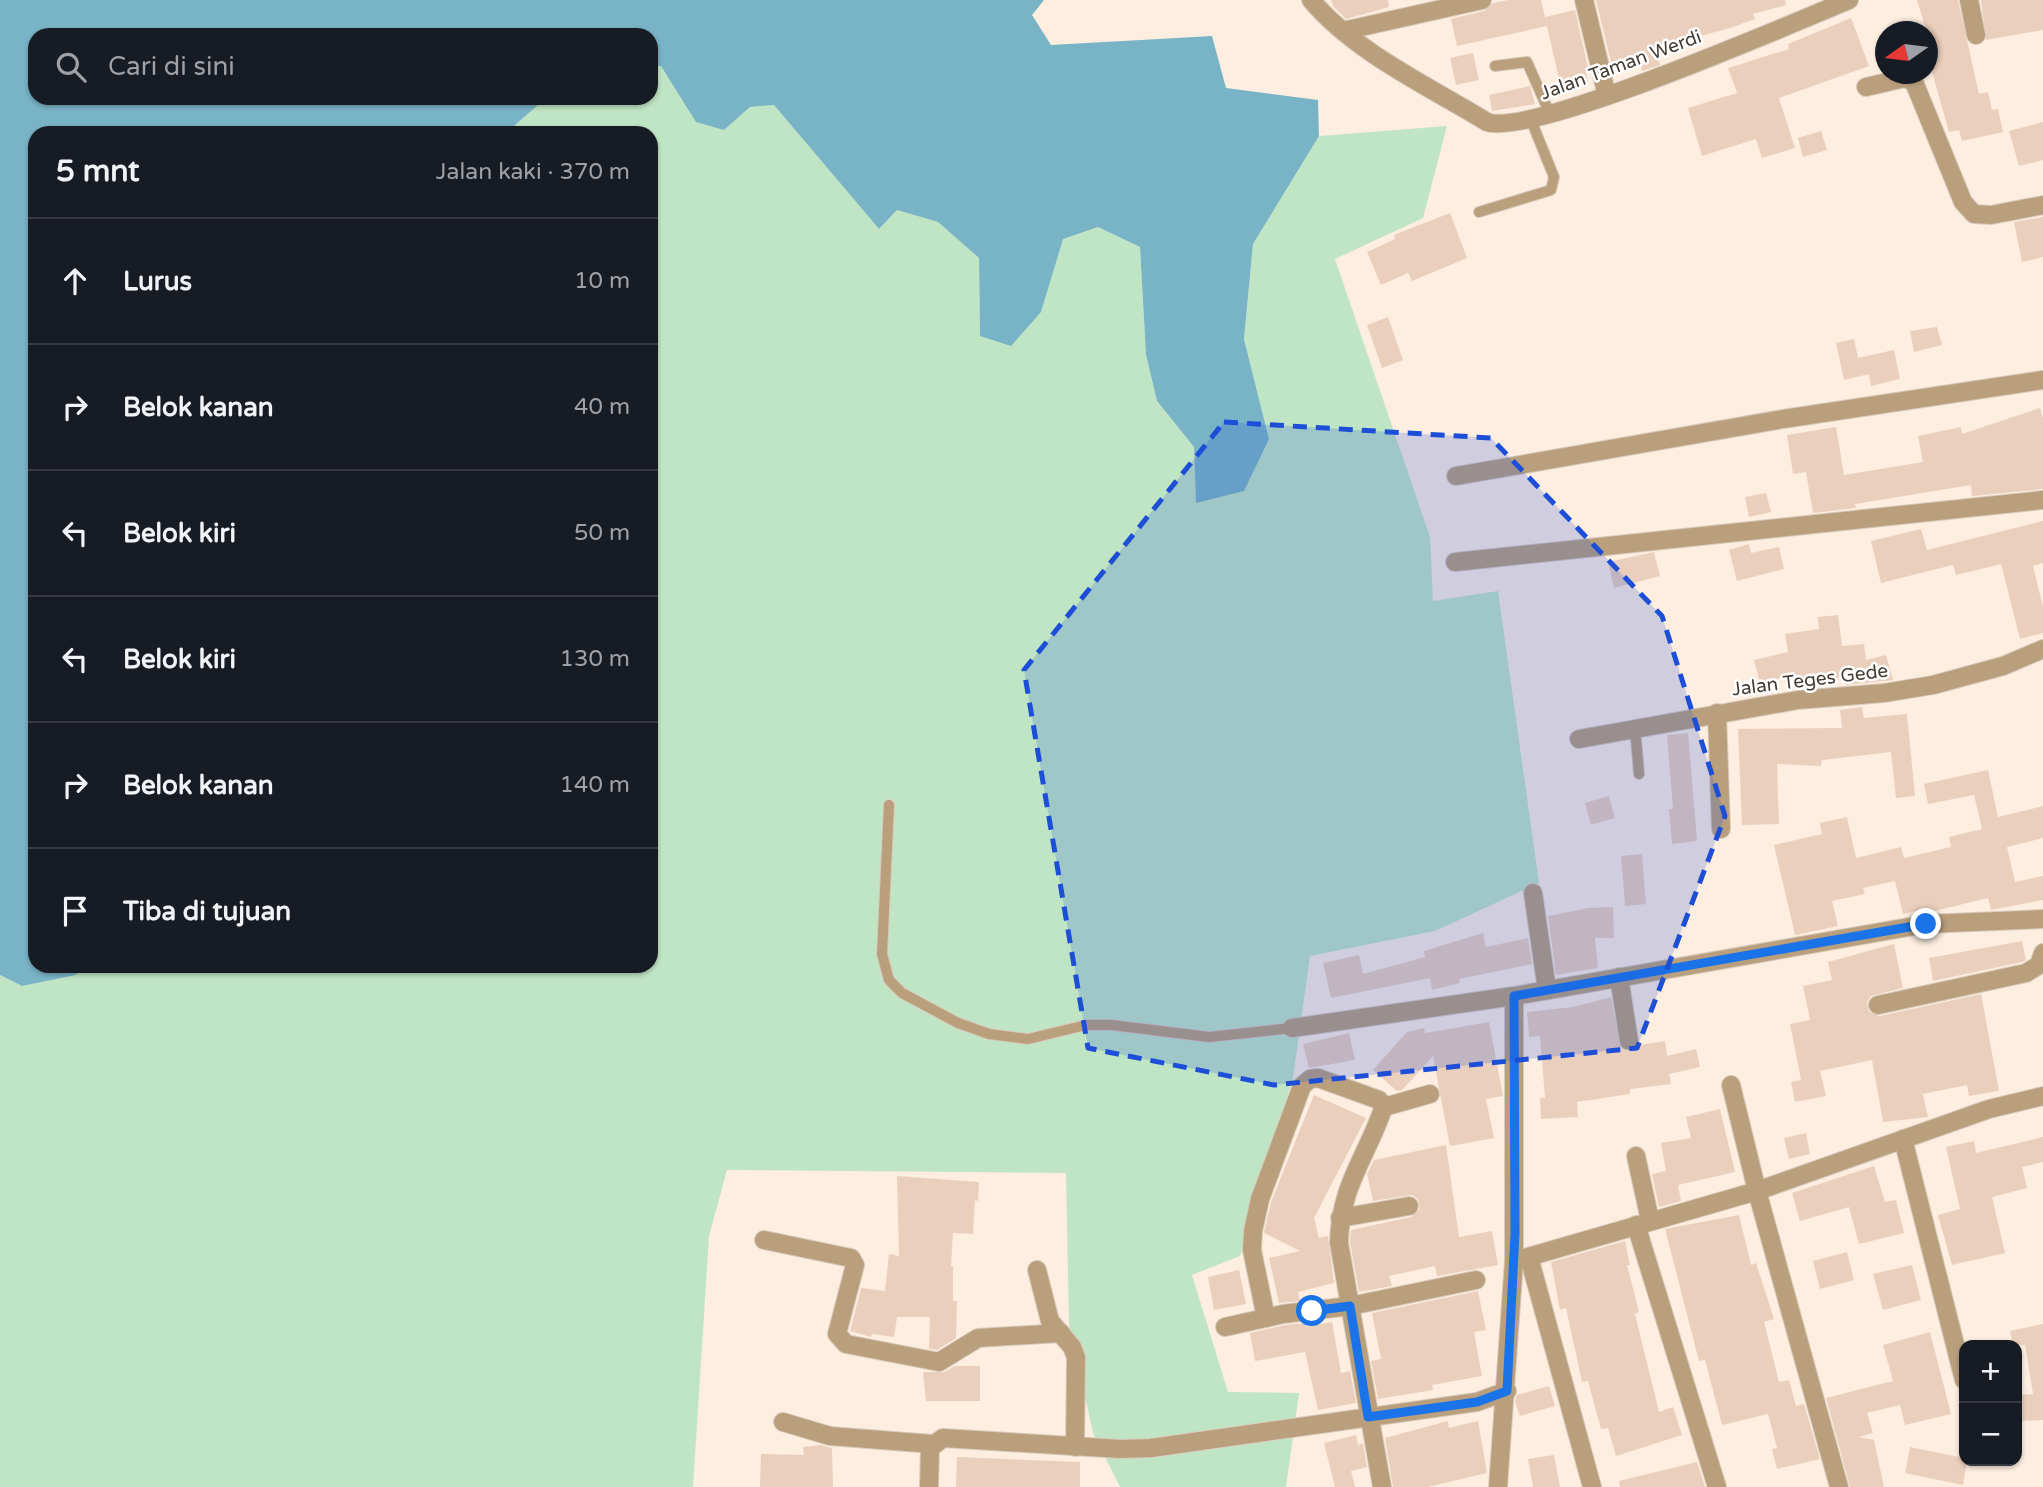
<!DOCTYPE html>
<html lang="id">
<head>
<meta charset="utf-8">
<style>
  body { margin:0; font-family:"Varela Round",sans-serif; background:#242831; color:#f1f3f6 }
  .controls { position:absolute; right:21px; bottom:21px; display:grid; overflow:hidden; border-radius:14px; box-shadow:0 2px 5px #0004 }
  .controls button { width:63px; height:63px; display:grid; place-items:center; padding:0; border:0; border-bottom:2px solid #363941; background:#171b24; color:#f1f3f6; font:35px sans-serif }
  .compass { position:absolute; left:1875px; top:21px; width:63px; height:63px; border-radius:50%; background:#171b24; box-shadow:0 2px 5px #0004; rotate:256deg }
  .stop { position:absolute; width:21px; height:21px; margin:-16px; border:5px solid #1a73e8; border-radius:50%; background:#fff }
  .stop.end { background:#1a73e8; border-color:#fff; box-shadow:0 2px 7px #0008 }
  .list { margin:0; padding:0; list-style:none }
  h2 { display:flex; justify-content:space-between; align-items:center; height:91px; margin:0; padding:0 28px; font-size:30px }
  h2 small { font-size:23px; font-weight:400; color:#9ea1a6 }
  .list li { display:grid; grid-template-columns:46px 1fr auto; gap:21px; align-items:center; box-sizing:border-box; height:126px; padding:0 28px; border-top:2px solid #363941 }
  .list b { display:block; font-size:26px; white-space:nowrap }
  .list em { font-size:23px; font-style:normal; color:#9ea1a6 }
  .icon { flex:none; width:38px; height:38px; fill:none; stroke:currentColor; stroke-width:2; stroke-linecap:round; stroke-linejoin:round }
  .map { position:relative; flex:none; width:2043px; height:1487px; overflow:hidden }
  .search { position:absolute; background:#171b24; box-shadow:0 2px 5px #0004; left:28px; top:28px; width:630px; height:77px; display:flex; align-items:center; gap:18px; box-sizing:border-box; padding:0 24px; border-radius:21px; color:#9ea1a6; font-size:26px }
  .panel { position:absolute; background:#171b24; box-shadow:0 2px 5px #0004; left:28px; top:126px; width:630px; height:847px; border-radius:21px }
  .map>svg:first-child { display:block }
  .green { fill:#c0e5c4 }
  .water { fill:#79b4c6 }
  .building { fill:#ebcfbd }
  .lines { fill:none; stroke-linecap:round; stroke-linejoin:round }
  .service-casing { stroke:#d8cabd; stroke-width:12 }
  .minor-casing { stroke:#d8cabd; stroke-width:20 }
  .service { stroke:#ba9f7d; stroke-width:10 }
  .minor { stroke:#ba9f7d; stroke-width:18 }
  .route { stroke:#1a73e8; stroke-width:9 }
  .marked { fill:#1d4ed8; fill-opacity:0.2; stroke:#1d4ed8; stroke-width:5; stroke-dasharray:14 9; stroke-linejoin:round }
  .labels { text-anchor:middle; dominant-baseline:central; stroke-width:5; stroke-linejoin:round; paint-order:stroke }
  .street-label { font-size:19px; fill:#443b32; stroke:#fff }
</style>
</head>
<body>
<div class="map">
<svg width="2043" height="1487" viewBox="0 0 2043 1487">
  <rect width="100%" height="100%" fill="#fdeee0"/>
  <path class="green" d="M661 66 724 130 750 107 774 105 879 229 897 210 938 222 979 258 980 335 1041 312 1062 239 1098 227 1140 247 1146 355 1157 401 1194 447 1196 503 1269 439 1244 339 1253 244 1319 136 1447 126 1423 218 1335 259 1430 537 1433 601 1498 591 1539 883 1435 931 1310 956 1293 1078 1240 1256 1192 1275 1228 1392 1299 1393 1286 1487H1120L1093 1433 1069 1324 1066 1173 727 1170 709 1236 693 1487H0V975L22 986 76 975 83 966H651V133H506L546 98H651V67Z"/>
  <path class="water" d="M0 0H1044L1032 15 1051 45 1212 36 1226 88 1318 100 1319 136 1253 244 1244 339 1269 439 1244 491 1196 503 1194 447 1157 401 1146 355 1140 247 1098 227 1063 239 1041 312 1011 346 980 336 979 258 938 222 897 210 879 229 774 105 750 107 724 130 696 122 661 66 651 67V35H35V98H546L506 133H35V966H83L76 975 22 986 0 975Z"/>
  <g class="building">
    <path d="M1331 0H1388L1389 7 1346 19 1333 6Z"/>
    <path d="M1508 0H1541L1547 26 1457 46 1451 19 1484 11 1493 3Z"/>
    <path d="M1596 0H1785L1786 5 1753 14 1755 19 1730 28 1660 47 1661 52 1657 53 1660 65 1642 71 1640 57 1611 62Z"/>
    <path d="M1917 0H1958L1979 94 1988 92 1992 110 1998 109 2003 132 1962 141 1959 130 1949 132 1928 58V50L1932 49Z"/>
    <path d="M1981 0H2043V30L1986 40Z"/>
    <path d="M1575 10 1588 68H1585L1588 82 1561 88 1545 17Z"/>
    <path d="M1851 18 1869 66 1779 98 1795 148 1762 158 1756 139 1702 156 1688 108 1737 93 1728 68 1789 49 1788 44Z"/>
    <path d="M1473 53 1479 80 1456 85 1450 58Z"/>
    <path d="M1530 86 1535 104 1492 111 1489 95Z"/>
    <path d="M2043 122V160L2019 166 2009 131Z"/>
    <path d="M1821 131 1827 150 1803 157 1798 138Z"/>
    <path d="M1450 213 1467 258 1412 281 1408 273 1381 285 1367 252 1395 239 1394 235Z"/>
    <path d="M2043 217V257L2022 262 2014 222Z"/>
    <path d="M1388 317 1403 360 1382 368 1367 325Z"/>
    <path d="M1937 327 1942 345 1914 352 1910 331Z"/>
    <path d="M1854 339 1858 358 1894 350 1900 379 1871 386 1869 374 1844 380 1836 343Z"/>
    <path d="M2040 408 2043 418V489L1972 496 1971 485 1855 504 1856 508 1813 513 1806 472 1793 474 1787 435 1836 427 1844 475 1923 462 1918 436 1961 427 1962 434Z"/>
    <path d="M1766 493 1771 512 1749 517 1745 497Z"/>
    <path d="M2043 521V563L2033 566 2043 607V633L2020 639 2001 564 1956 575 1953 565 1881 583 1871 541 1921 529 1927 550Z"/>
    <path d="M1749 544 1751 553 1779 547 1784 569 1737 581 1729 550Z"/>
    <path d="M1654 552 1660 576 1614 588 1608 562Z"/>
    <path d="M1838 615 1842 646 1864 644 1866 660 1886 655 1893 680 1846 685 1845 677 1793 685 1792 675 1760 683 1754 660 1788 652 1785 634 1819 629 1818 617Z"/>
    <path d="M1862 707 1864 718 1907 714 1915 796 1896 798 1891 752 1822 760 1821 766 1777 764 1779 824 1742 825 1738 729 1842 728 1840 710Z"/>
    <path d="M1688 733 1697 841 1672 844 1669 809H1673L1667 735Z"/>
    <path d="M1988 770 1998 817 2043 806V838L2007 847 2015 882 2043 876V900L1991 910 1988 898 1930 912 1929 908 1903 914 1895 881 1863 888 1865 894 1832 901 1838 926 1795 935 1774 845 1822 834 1820 823 1847 817 1856 858 1901 847 1904 858 1951 847 1949 837 1982 829 1974 795 1928 804 1924 784Z"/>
    <path d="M1609 796 1615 818 1591 825 1585 803Z"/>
    <path d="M1642 854 1646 904 1625 906 1621 856Z"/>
    <path d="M1613 907 1614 938H1595L1598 968 1556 975 1548 916 1588 908Z"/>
    <path d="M1483 933 1486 947 1528 938 1532 964 1459 979 1460 983 1432 990 1430 978 1331 998 1323 963 1359 955 1363 974 1425 957 1424 951Z"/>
    <path d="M2022 941 2026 960 2022 962 1933 981 1929 958Z"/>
    <path d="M1894 944 1903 988 1871 996 1867 1002 1869 1012 1880 1016 1981 994 1999 1091 1969 1096 1967 1085 1923 1094 1928 1117 1883 1122 1872 1060 1820 1071 1826 1096 1795 1102 1791 1082 1801 1080 1790 1024 1810 1020 1803 986 1832 980 1828 962Z"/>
    <path d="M1611 997 1621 1049 1631 1052 1640 1045 1665 1041 1667 1056 1696 1049 1700 1067 1669 1074 1671 1084 1630 1089V1094L1577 1102 1578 1117 1541 1119 1540 1098H1545L1540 1036 1529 1037 1527 1012 1573 1007Z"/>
    <path d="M1489 1022 1503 1096 1486 1099 1494 1138 1450 1146 1433 1056 1402 1090 1397 1091 1373 1070 1407 1032 1424 1028 1425 1033Z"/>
    <path d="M1349 1033 1355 1060 1309 1068 1303 1044Z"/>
    <path d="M1314 1095 1366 1118 1314 1218 1319 1238 1328 1236 1334 1283 1298 1292 1300 1301 1279 1303 1269 1258 1300 1251 1264 1233 1271 1202Z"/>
    <path d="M1720 1109 1735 1172 1678 1185 1681 1201 1659 1207 1652 1174 1666 1171 1661 1143 1691 1138 1686 1117Z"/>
    <path d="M1806 1133 1810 1154 1789 1159 1784 1138Z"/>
    <path d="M2043 1137V1162L2022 1167 2027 1188 1992 1197 2005 1253 1952 1265 1938 1215 1960 1209 1946 1147 1974 1141 1976 1153Z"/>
    <path d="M1446 1145 1459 1237 1492 1231 1498 1265 1437 1276 1435 1266 1389 1276 1392 1286 1359 1292 1350 1242 1351 1230 1411 1217 1420 1209 1418 1199 1412 1195 1373 1201 1367 1174 1374 1160Z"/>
    <path d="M1874 1166 1885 1202 1896 1200 1904 1233 1859 1244 1849 1207 1800 1221 1792 1193Z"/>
    <path d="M897 1176 979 1182 978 1201 975 1200 973 1234 953 1233 951 1266H953V1301H957L956 1338 937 1350 929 1349 930 1317H897L894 1337 872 1334 871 1337 850 1331 861 1288 885 1291 889 1254 899 1256Z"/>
    <path d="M1739 1215 1751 1265 1756 1263 1774 1319 1764 1322 1779 1382 1789 1380 1796 1406 1804 1404 1820 1459 1777 1469 1772 1449 1777 1448 1768 1414 1722 1425 1705 1360 1699 1361 1665 1229Z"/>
    <path d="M1625 1241 1630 1265H1627L1639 1312 1635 1314 1659 1412 1673 1407 1682 1435 1616 1456 1608 1428 1601 1429 1588 1381 1582 1382 1566 1308 1560 1310 1551 1262Z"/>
    <path d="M1847 1252 1854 1280 1820 1289 1813 1261Z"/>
    <path d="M1912 1265 1921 1300 1883 1310 1873 1274Z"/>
    <path d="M1239 1270 1246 1304 1214 1310 1208 1277Z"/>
    <path d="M1478 1291 1486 1330 1474 1332 1482 1376 1432 1385 1433 1390 1378 1399 1371 1361 1381 1359 1372 1313Z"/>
    <path d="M1332 1322 1341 1373 1350 1371 1356 1403 1318 1410 1305 1352 1255 1361 1250 1333 1285 1325 1305 1323 1306 1327Z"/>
    <path d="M2043 1324V1420L2017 1421V1395L2033 1394 2025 1345H2013L2010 1331Z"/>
    <path d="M1930 1332 1951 1414 1905 1425 1900 1405 1867 1413 1873 1433 1859 1437 1874 1440 1884 1487H1850L1826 1398 1893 1381 1883 1345Z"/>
    <path d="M955 1366H980V1401H926L923 1372H944Z"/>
    <path d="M1549 1386 1555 1406 1520 1416 1515 1402 1517 1395Z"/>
    <path d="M1448 1421 1449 1428 1478 1421 1487 1473 1428 1487H1393L1385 1438Z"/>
    <path d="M1356 1435 1358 1445 1363 1443 1367 1467 1351 1471 1355 1487H1335L1324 1443Z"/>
    <path d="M821 1445 832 1448 833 1487H760L761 1454 804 1455 803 1447Z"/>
    <path d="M1910 1447 1964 1458 1967 1461 1963 1485 1905 1473Z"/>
    <path d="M1554 1455 1560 1487H1533L1528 1459Z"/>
    <path d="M957 1457 1080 1462V1487H956Z"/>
    <path d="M1697 1462 1705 1487H1620L1619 1481Z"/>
  </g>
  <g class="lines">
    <g class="service-casing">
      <g id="service">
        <path d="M1495 66 1527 62 1550 114"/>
        <path d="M1479 212 1551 190 1554 177 1531 120"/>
        <path d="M1635 728 1639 774"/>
        <path d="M889 805 882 954 889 980 902 993 958 1023 989 1034 1028 1039 1086 1025H1112L1209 1037 1292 1028"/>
      </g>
    </g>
    <g class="minor-casing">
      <g id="minor">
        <path d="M1311 0C1356 53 1428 86 1487 122 1530 138 1793 23 1849 0"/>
        <path d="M1584 0 1607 96"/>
        <path d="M1969 0 1976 35"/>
        <path d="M1343 31 1482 0"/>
        <path d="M1866 87 1905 78 1914 82 1963 202 1974 214 1991 215 2043 205"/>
        <path d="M1456 476 1783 419 2043 380"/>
        <path d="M1455 562 2043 500"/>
        <path d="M1717 713 1721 829"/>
        <path d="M1579 739 1798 700 1884 693 1933 685 2003 666 2043 649"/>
        <path d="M1533 893 1547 990"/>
        <path d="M1619 977 1629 1041"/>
        <path d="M1878 1005 2026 973 2039 965 2043 953"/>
        <path d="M1292 1028 1514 996 1926 924 2043 919"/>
        <path d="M1731 1085 1757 1191 1839 1487"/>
        <path d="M1384 1107 1430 1094"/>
        <path d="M1903 1139 1964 1380"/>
        <path d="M1636 1156 1650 1220"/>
        <path d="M1340 1218 1409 1206"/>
        <path d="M1636 1225 1717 1487"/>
        <path d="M764 1240 851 1258 855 1265 837 1334 846 1344 939 1362 978 1338 1061 1333"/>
        <path d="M1529 1257 1592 1487"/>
        <path d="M1514 1261 1757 1191 1989 1109 2043 1096"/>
        <path d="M1037 1270 1050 1321 1072 1347 1076 1357 1075 1447"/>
        <path d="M1266 1318 1252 1250 1253 1231 1260 1199 1302 1086 1310 1079 1318 1078 1379 1100 1384 1106C1367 1157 1340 1185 1339 1243L1382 1487"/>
        <path d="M1225 1327 1283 1314 1350 1306 1476 1280"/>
        <path d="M783 1422 830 1436 932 1444"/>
        <path d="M929 1487 930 1448 943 1438 1121 1449 1151 1448 1477 1402 1507 1391"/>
        <path d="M1498 1487 1514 1261V996"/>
      </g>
    </g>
    <use href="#service" class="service"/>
    <use href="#minor" class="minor"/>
  </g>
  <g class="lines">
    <path class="route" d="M1312 1311 1350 1306 1368 1417 1477 1402 1507 1391 1515 1233 1514 996 1926 924"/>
  </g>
  <path class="marked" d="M1224 422 1491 438 1662 616 1725 816 1637 1048 1274 1085 1088 1048 1024 670Z"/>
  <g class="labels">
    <g class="street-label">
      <text transform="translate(1621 65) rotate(-20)">Jalan Taman Werdi</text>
      <text transform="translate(1810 680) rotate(-7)">Jalan Teges Gede</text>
    </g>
  </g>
</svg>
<div class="controls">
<button>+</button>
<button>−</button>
</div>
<svg class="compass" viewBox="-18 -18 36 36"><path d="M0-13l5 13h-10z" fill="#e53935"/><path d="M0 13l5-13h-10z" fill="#9ea1a6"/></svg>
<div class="stop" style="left:1312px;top:1311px"></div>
<div class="stop end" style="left:1926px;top:924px"></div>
<div class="search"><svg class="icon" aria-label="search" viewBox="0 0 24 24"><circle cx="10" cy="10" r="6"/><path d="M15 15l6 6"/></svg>Cari di sini</div>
<section class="panel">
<h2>5 mnt<small>Jalan kaki · 370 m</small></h2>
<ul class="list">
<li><svg class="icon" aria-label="ahead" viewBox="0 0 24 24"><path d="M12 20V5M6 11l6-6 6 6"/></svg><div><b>Lurus</b></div><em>10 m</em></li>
<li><svg class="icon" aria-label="right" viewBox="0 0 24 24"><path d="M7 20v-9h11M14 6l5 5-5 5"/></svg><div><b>Belok kanan</b></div><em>40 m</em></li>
<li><svg class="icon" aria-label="left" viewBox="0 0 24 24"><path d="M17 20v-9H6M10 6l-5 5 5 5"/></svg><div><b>Belok kiri</b></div><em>50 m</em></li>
<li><svg class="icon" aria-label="left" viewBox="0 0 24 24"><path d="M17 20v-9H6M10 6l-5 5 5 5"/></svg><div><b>Belok kiri</b></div><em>130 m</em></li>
<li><svg class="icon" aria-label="right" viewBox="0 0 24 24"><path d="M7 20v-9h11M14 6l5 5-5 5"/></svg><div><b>Belok kanan</b></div><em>140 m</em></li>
<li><svg class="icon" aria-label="arrive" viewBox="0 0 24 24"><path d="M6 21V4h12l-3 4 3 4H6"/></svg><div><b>Tiba di tujuan</b></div></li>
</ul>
</section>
</div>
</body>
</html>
